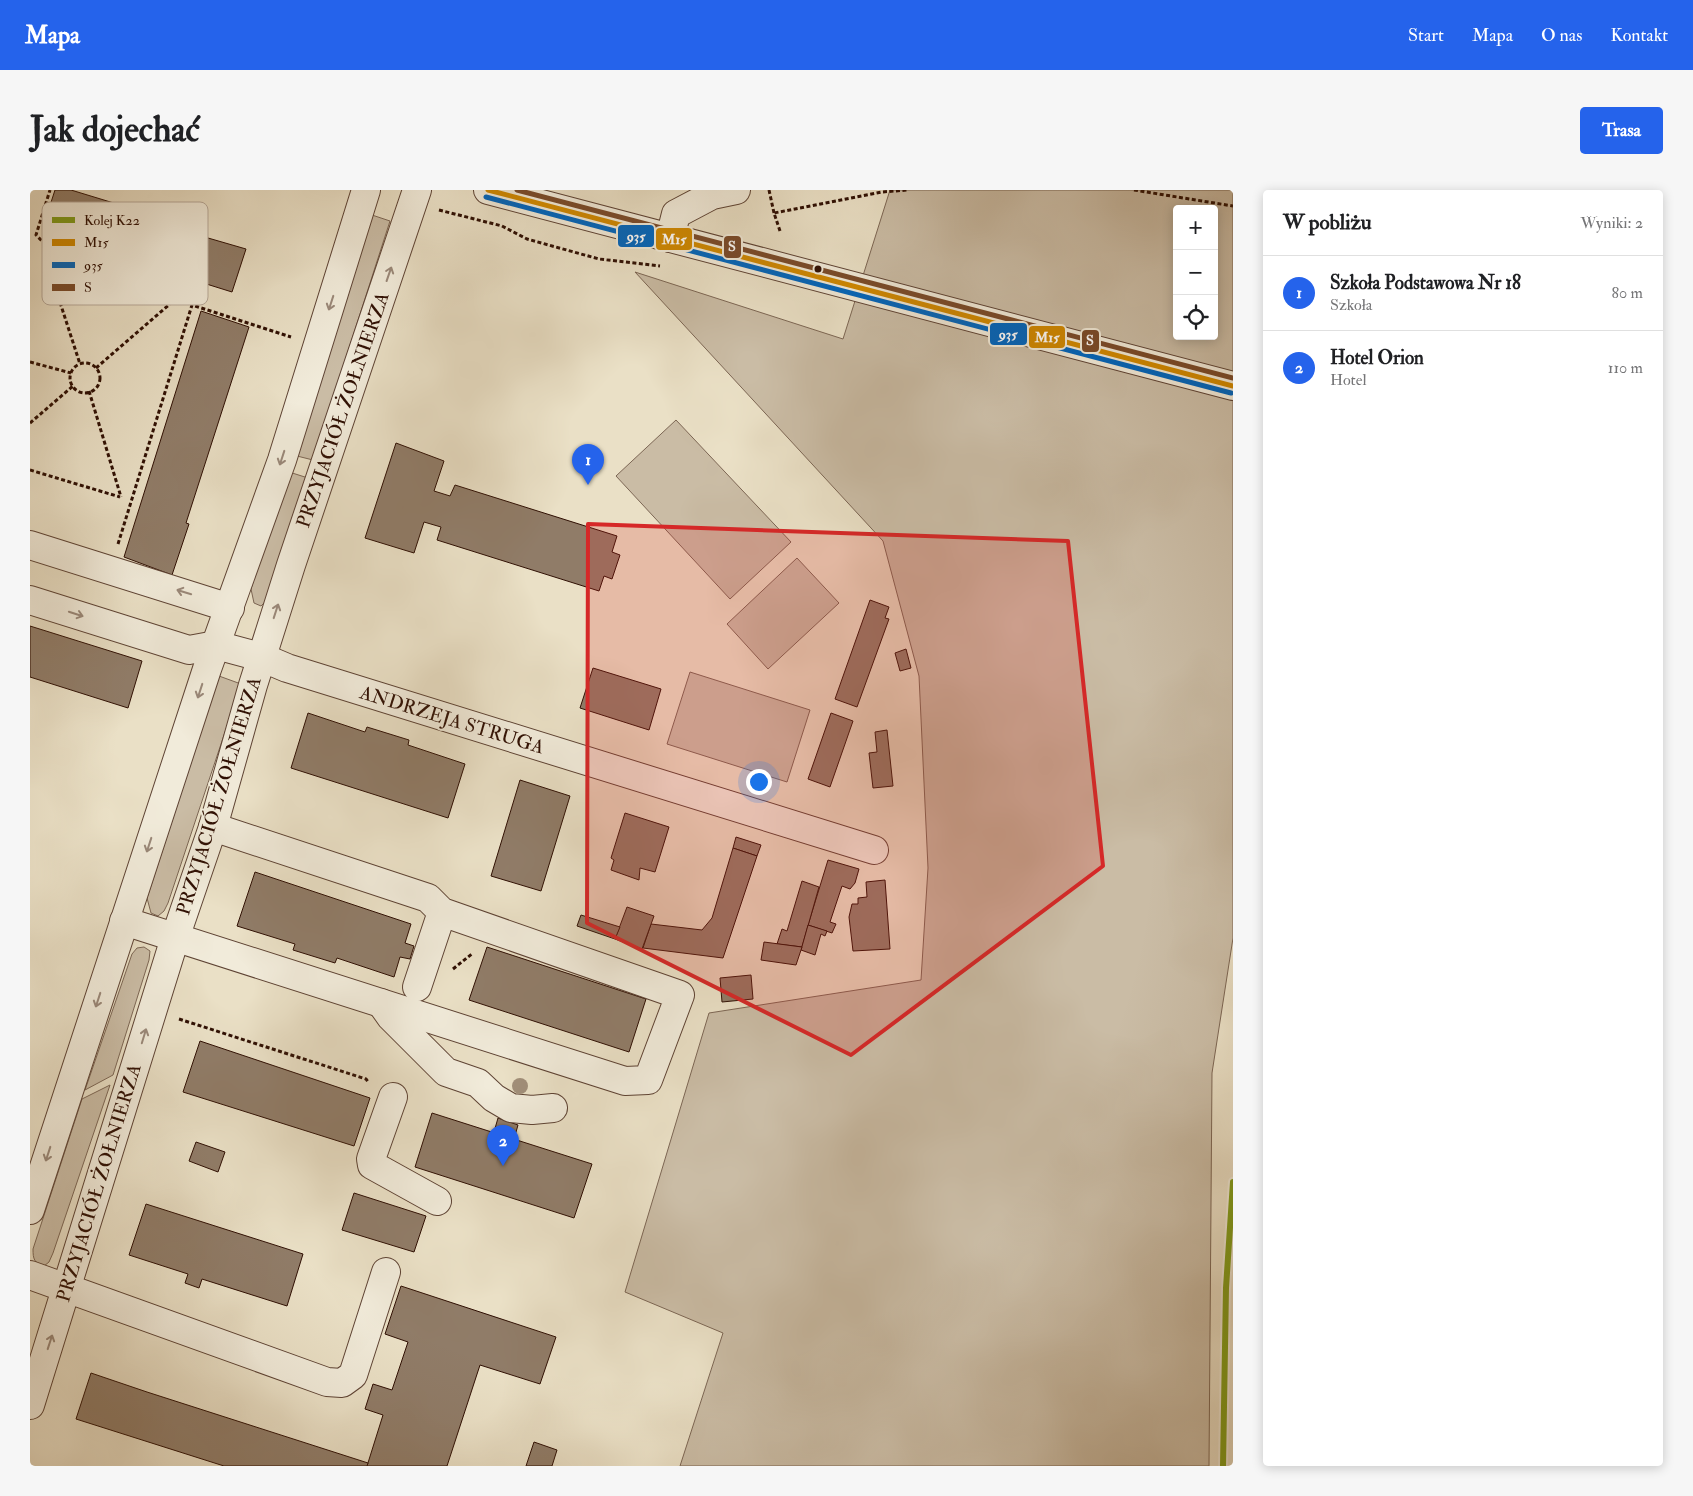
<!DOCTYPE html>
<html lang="pl">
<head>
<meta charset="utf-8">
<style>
  body { margin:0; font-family:"IM FELL Double Pica",serif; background:#f6f6f6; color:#202124 }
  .controls { position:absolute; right:15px; top:15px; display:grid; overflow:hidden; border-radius:5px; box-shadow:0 2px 12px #0003 }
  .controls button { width:45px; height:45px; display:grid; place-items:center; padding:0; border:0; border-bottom:1px solid #e0e0e0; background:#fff; color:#202124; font:25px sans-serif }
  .you { position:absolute; left:728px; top:591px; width:18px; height:18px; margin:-12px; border:4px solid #fff; border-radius:50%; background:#1a73e8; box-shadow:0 0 0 8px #1a73e833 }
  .badge { display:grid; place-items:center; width:32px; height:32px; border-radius:50%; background:#2563eb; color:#fff; font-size:16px; font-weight:700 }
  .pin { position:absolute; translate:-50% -41px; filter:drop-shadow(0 1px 2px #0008) }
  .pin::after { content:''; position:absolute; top:26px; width:18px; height:15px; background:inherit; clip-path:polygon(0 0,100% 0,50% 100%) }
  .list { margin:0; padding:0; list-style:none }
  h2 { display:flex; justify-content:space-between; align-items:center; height:65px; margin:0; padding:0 20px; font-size:21px }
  h2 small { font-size:16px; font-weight:400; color:#757577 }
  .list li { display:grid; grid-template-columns:32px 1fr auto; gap:15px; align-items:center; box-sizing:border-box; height:75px; padding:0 20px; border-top:1px solid #e0e0e0 }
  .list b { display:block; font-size:19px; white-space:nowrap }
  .list p { margin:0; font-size:16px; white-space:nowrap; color:#757577 }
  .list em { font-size:16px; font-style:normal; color:#757577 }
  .icon { flex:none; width:28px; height:28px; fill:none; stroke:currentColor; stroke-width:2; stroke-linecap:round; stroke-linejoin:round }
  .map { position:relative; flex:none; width:1203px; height:1276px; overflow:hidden; border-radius:5px }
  header { display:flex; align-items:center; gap:30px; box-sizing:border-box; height:70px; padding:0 25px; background:#2563eb; color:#fff }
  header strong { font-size:24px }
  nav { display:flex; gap:28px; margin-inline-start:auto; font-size:18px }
  .intro { display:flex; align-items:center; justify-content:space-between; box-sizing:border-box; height:120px; padding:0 30px }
  h1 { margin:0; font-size:35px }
  .button { padding:12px 22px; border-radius:5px; background:#2563eb; color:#fff; font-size:18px; font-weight:700 }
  main { display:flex; gap:30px; padding:0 30px }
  aside { flex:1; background:#fff; border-radius:5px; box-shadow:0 2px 12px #0003 }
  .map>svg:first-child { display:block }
  .green { fill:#cabca5; stroke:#7c6654; fill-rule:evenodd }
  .building { fill:#907c68; stroke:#2f0f03 }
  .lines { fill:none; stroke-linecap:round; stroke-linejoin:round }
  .minor-casing { stroke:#5e4334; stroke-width:30 }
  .path { stroke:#2f0f03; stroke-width:3; stroke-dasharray:4 2.5; stroke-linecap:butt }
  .minor { stroke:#f1ebda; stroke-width:28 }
  .bus-1-casing { stroke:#f1ebda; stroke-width:9 }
  .bus-2-casing { stroke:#f1ebda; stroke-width:9 }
  .bus-3-casing { stroke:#f1ebda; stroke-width:9 }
  .bus-1 { stroke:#cf8801; stroke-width:5 }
  .bus-2 { stroke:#0065bd; stroke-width:5 }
  .bus-3 { stroke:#7a4b2a; stroke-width:5 }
  .rail-1-casing { stroke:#f1ebda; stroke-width:10 }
  .rail-1 { stroke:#819d19; stroke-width:6 }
  .tree { fill:#a18f7a }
  .oneway { stroke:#9a8879 }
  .marked { fill:#d62828; fill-opacity:0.2; stroke:#d62828; stroke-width:4; stroke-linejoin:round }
  .bus-dot { fill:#2f0f03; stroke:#f1ebda; stroke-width:2 }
  .labels { text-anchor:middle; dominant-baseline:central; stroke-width:4; stroke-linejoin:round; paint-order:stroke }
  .street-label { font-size:19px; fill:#2f0f03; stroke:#f1ebda }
  .key { fill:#f1ebda; stroke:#b7a99a; stroke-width:1 }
  .key-label { font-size:14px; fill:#2f0f03 }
  .line-badge { stroke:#f1ebda; stroke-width:2 }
  .badge-label { font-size:14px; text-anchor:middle; font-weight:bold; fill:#fff }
</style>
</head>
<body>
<header>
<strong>Mapa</strong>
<nav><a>Start</a><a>Mapa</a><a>O nas</a><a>Kontakt</a></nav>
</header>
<div class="intro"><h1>Jak dojechać</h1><a class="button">Trasa</a></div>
<main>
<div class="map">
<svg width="1203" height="1276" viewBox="0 0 1203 1276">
  <rect width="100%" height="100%" fill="#eae0c6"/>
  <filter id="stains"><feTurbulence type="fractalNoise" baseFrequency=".004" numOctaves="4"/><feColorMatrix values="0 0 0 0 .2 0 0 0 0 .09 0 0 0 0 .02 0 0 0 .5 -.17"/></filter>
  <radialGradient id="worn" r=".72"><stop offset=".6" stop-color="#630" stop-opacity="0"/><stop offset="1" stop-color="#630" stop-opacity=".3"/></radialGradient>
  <g class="green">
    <path d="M860 0H1203V748L1182 883 1179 1276H650L693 1143 595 1102 679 823 891 790 898 678 889 486 853 351 605 82 813 149ZM1147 19H1184V146H1147Z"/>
    <path d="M342 25 360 31 283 270 263 265Z"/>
    <path d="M646 230 761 352 700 409 586 286Z"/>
    <path d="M256 281 278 288 236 411 231 416 224 413 221 399Z"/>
    <path d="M767 368 809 413 738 479 697 434Z"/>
    <path d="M660 482 780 520 757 592 637 554Z"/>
    <path d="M189 486 211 494 138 713 134 721 128 726 121 723 117 708Z"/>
    <path d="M114 757 120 761 119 770 83 885 55 900 102 764 107 758Z"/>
    <path d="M80 895 23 1063 19 1072 14 1076C4 1073 3 1069 3 1059L52 909Z"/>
  </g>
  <g class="building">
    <path d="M25 0H41L87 14 85 21 216 59 202 102 71 61 72 56 13 37Z"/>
    <path d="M171 121 219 137 156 333 159 334 142 385 94 367Z"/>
    <path d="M366 253 414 271 404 301 420 306 425 295 587 346 582 362 590 365 582 389 574 386 569 401 407 350 411 337 394 332 384 363 335 348Z"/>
    <path d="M840 410 859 417 855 428 859 429 827 517 805 509Z"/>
    <path d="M0 436 112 471 98 518 0 487Z"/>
    <path d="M876 459 881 478 870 481 865 463Z"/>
    <path d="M563 478 631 499 619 540 550 518Z"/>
    <path d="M278 523 335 542 337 537 379 550 378 555 435 574 418 628 261 578Z"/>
    <path d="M801 523 823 531 800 597 778 589Z"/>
    <path d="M857 540 863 596 843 598 839 563 847 562 845 542Z"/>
    <path d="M490 590 540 606 511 701 461 686Z"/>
    <path d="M595 623 639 637 625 682 610 678 609 690 581 680 584 670 581 668Z"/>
    <path d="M706 647 731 655 727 666 703 658Z"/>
    <path d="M703 658 727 666 693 768 613 758 621 734 672 740 682 728Z"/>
    <path d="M798 670 829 679 825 693 820 699 812 696 800 732 806 734 802 743 778 735Z"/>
    <path d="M225 682 381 734 375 753 384 756 380 769 370 767 364 787 307 768 305 773 263 760 265 754 207 736Z"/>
    <path d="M855 690 860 759 823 761 819 727 822 714H828V708L837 707 836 692Z"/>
    <path d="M772 691 789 697 772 757 747 754 752 739 757 741Z"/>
    <path d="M597 717 624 726 612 759 585 749Z"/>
    <path d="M551 725 590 737 585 749 547 736Z"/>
    <path d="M778 735 797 741 795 746 791 744 785 765 771 760Z"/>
    <path d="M734 752 772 757 766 775 731 770Z"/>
    <path d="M457 757 616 809 599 862 439 810Z"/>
    <path d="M721 785 723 809 692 812 690 788Z"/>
    <path d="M170 851 340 908 324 956 153 902Z"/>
    <path d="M402 923 562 974 544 1028 385 977Z"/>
    <path d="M468 928 488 935 484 949 464 942Z"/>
    <path d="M166 952 195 962 188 982 159 971Z"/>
    <path d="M324 1003 396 1026 384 1062 312 1040Z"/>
    <path d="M116 1014 273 1064 257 1116 172 1089 169 1098 155 1093 158 1084 99 1065Z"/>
    <path d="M371 1096 526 1147 510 1194 450 1175 417 1276H337L353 1225 335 1219 343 1194 362 1200 378 1152 355 1144Z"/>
    <path d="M61 1183 117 1202 338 1273 337 1276H194L46 1229Z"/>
    <path d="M504 1252 527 1260 522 1276H496Z"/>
  </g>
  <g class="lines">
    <g class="minor-casing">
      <g id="minor">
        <path d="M458 0 1203 196"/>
        <path d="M640 48 646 24 682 5 706 0"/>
        <path d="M0 355 200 418"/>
        <path d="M0 410 159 460 186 455 231 467 257 478 844 660"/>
        <path d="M94 731 595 891 618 890 650 805 412 722 398 708 183 637"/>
        <path d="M387 797 412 722"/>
        <path d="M351 813 361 827 416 882 448 893 464 908 481 918 502 920 523 918"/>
        <path d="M363 907 341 969 342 975 407 1011"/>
        <path d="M0 1020 177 479 252 270 336 0"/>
        <path d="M0 1085 297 1192 312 1193 323 1185 356 1082"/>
        <path d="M0 1215 145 748 183 637 223 495 261 375 387 0"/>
      </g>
    </g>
    <g class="path">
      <path d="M739 0 744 23"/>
      <path d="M1104 0 1203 16"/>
      <path d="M409 20 472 36 497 49 569 69 630 76"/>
      <path d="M750 41 744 23 852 2 878 0"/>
      <path d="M16 55 6 45 20 0"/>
      <path d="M14 63 50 174"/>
      <path d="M0 172 41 183"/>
      <circle cx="55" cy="188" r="15"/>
      <path d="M66 178 156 100"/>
      <path d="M59 201 91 307"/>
      <path d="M0 233 43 196"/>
      <path d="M0 280 90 307"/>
      <path d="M88 354 162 115 261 147"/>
      <path d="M423 779 443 763"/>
      <path d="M149 829 336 889 339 893"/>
    </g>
    <use href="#minor" class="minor"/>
    <g class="bus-1-casing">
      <path id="bus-1" d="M458 0 1203 196"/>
    </g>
    <g class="bus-2-casing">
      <path id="bus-2" d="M456 7 1201 203"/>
    </g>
    <g class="bus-3-casing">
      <path id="bus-3" d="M487 0 1203 188"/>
    </g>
    <use href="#bus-1" class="bus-1"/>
    <use href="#bus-2" class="bus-2"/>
    <use href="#bus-3" class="bus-3"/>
    <g class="rail-1-casing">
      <path id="rail-1" d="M1193 1276 1196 1098 1203 992"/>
    </g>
    <use href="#rail-1" class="rail-1"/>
  </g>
  <circle class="tree" cx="490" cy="896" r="8"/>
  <defs><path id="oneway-shaft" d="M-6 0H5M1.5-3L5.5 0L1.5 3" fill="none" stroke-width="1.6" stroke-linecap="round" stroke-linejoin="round" transform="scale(1.25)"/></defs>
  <g class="oneway">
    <use href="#oneway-shaft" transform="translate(359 84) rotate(-71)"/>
    <use href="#oneway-shaft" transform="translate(301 113) rotate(108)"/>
    <use href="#oneway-shaft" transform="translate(252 268) rotate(108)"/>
    <use href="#oneway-shaft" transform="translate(154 402) rotate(-163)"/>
    <use href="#oneway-shaft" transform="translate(246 421) rotate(-72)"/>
    <use href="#oneway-shaft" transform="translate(46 424) rotate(18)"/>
    <use href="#oneway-shaft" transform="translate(170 501) rotate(108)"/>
    <use href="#oneway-shaft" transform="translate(119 655) rotate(108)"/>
    <use href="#oneway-shaft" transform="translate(68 810) rotate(108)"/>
    <use href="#oneway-shaft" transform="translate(114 846) rotate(-73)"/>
    <use href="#oneway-shaft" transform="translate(18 964) rotate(108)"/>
    <use href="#oneway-shaft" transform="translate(20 1152) rotate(-72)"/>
  </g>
  <path class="marked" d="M558 334 1038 351 1073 676 821 865 557 733Z"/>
  <circle class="bus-dot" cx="788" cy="79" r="4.5"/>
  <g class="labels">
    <g class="street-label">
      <text transform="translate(313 220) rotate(-71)">PRZYJACIÓŁ ŻOŁNIERZA</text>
      <text transform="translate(422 530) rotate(17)">ANDRZEJA STRUGA</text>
      <text transform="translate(189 606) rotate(-73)">PRZYJACIÓŁ ŻOŁNIERZA</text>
      <text transform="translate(69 993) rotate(-73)">PRZYJACIÓŁ ŻOŁNIERZA</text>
    </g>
  </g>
  <rect x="12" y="12" width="166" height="103" rx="8" class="key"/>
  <rect x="22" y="27" width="23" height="6" fill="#819d19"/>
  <rect x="22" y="49" width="23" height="7" fill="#cf8801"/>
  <rect x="22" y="72" width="23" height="6" fill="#0065bd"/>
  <rect x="22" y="94" width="23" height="7" fill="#7a4b2a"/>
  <g class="key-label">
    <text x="54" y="35">Kolej K22</text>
    <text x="54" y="57">M15</text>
    <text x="54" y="80">935</text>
    <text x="54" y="102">S</text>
  </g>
  <g class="line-badge">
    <rect x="587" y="34" width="38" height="24" rx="5" fill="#0065bd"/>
    <rect x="625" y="37" width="38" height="24" rx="5" fill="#cf8801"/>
    <rect x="693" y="45" width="19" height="24" rx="5" fill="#7a4b2a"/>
    <rect x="959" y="132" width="39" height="24" rx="5" fill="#0065bd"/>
    <rect x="998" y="135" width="38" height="24" rx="5" fill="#cf8801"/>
    <rect x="1051" y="139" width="19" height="24" rx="5" fill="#7a4b2a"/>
  </g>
  <g class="badge-label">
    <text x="606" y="51">935</text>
    <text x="644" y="54">M15</text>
    <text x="702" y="61">S</text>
    <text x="978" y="149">935</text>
    <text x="1017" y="152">M15</text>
    <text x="1060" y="155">S</text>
  </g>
  <rect width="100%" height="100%" filter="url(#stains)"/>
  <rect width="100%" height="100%" fill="url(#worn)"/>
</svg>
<div class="controls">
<button>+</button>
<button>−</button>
<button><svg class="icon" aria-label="locate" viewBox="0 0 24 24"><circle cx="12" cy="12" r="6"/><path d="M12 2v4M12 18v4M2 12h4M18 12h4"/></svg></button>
</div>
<div class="you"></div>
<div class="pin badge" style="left:558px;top:295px">1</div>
<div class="pin badge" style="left:473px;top:976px">2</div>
</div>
<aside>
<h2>W pobliżu<small>Wyniki: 2</small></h2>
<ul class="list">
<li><span class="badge">1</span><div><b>Szkoła Podstawowa Nr 18</b><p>Szkoła</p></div><em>80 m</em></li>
<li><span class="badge">2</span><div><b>Hotel Orion</b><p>Hotel</p></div><em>110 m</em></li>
</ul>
</aside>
</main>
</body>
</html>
